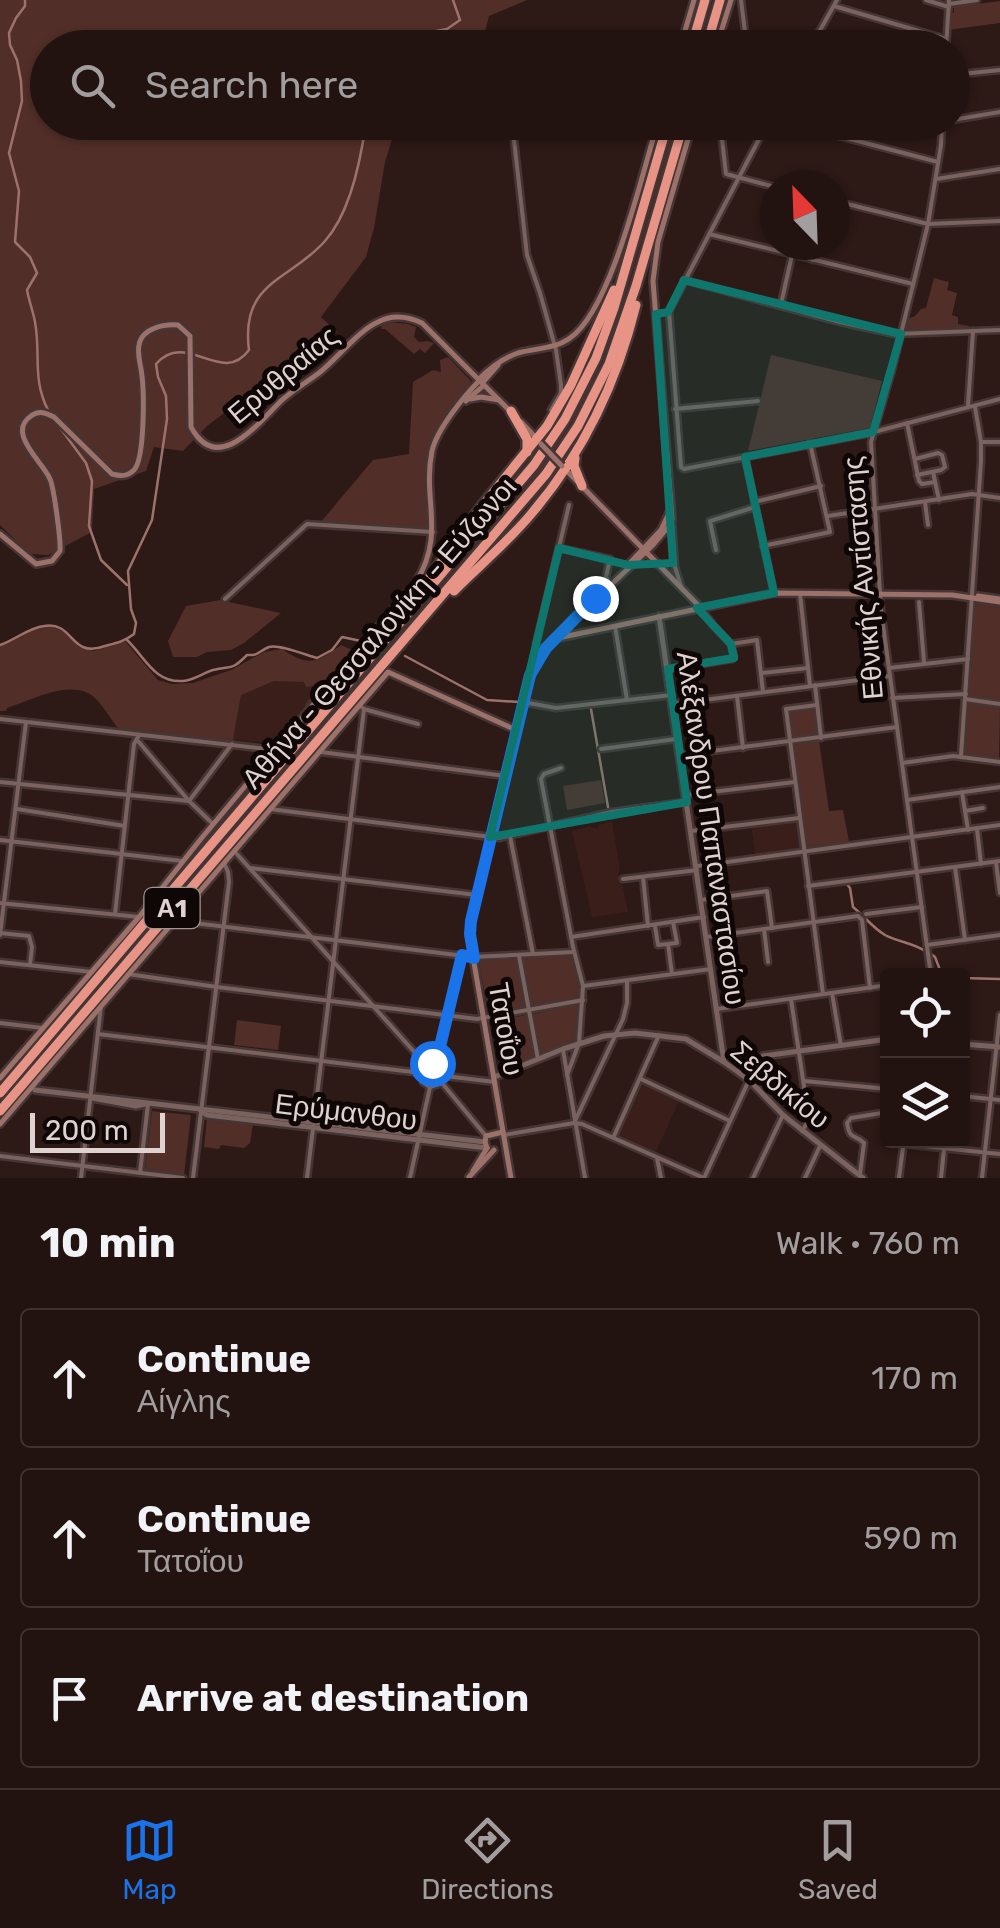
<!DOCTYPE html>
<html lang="en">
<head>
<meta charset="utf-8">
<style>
  body { margin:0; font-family:Rubik,sans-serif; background:#2e201e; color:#f1f3f6 }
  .controls { position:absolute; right:30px; bottom:30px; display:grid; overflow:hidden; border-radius:10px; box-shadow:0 2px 8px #0004 }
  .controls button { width:90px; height:90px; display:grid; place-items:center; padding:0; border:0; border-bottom:2px solid #3f3230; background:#221310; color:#f1f3f6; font:50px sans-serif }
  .compass { position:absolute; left:760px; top:170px; width:90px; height:90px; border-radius:50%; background:#221310; box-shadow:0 2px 8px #0004; rotate:337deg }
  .scale { position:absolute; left:30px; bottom:25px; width:135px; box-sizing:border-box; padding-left:10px; border:5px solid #e0d2d0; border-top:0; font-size:28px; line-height:35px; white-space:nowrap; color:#e0d2d0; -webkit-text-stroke:8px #0f0706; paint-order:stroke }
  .stop { position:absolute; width:30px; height:30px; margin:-22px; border:8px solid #1a73e8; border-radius:50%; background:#fff }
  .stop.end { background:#1a73e8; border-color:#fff; box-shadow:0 2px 10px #0008 }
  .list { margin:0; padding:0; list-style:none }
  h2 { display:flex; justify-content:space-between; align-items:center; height:130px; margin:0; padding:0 40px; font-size:42px }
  h2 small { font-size:32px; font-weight:400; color:#a29e9f }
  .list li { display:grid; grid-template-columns:65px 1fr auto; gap:30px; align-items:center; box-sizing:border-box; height:140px; margin:0 20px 20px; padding:0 20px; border:2px solid #3f3230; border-radius:10px }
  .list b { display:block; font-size:38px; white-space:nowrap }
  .list p { margin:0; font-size:32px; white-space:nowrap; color:#a29e9f }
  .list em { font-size:32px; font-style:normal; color:#a29e9f }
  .icon { flex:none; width:55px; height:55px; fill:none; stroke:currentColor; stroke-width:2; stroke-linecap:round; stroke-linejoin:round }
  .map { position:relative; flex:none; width:1000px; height:1178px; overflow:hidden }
  .search { position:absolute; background:#221310; box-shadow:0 2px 8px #0004; left:30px; right:30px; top:30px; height:110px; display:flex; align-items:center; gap:25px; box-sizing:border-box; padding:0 35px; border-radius:55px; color:#a29e9f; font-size:38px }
  .sheet { height:610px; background:#221310 }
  nav { display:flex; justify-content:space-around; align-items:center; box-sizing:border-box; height:140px; border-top:2px solid #3f3230; background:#221310; font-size:28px; color:#a29e9f }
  nav a { display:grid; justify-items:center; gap:5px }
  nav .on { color:#1a73e8 }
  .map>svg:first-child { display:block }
  .built { fill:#391e1a }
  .green { fill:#522e28 }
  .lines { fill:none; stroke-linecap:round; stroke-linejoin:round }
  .stream { stroke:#9c736c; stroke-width:2.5 }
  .minor-casing { stroke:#453534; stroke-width:9 }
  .tertiary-casing { stroke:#453534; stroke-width:10 }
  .secondary-casing { stroke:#453534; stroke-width:10 }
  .motorway-casing { stroke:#453534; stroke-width:14 }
  .minor { stroke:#7a625e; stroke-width:4 }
  .tertiary { stroke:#7a625e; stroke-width:5 }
  .secondary { stroke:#9b716a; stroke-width:5 }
  .motorway { stroke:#e79487; stroke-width:9 }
  .secondary-bridge-casing { stroke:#453534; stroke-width:10; stroke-linecap:butt }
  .secondary-bridge { stroke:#9b716a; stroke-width:5 }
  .route { stroke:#1a73e8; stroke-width:12 }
  .marked { fill:#0f766e; fill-opacity:0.2; stroke:#0f766e; stroke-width:8; stroke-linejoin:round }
  .labels { text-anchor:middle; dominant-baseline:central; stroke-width:10; stroke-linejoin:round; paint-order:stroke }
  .shield { fill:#0f0706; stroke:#a19593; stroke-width:2.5 }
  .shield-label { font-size:25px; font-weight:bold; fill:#e0d2d0 }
  .street-label { font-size:28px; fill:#e0d2d0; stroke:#0f0706 }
</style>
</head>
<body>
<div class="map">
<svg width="1000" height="1178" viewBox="0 0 1000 1178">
  <rect width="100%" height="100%" fill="#2d1916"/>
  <g class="built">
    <path d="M276 677 318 682 327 689 280 744 226 739 233 696Z"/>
    <path d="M794 820 797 821 801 849 755 854 751 825Z"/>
    <path d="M612 821 620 870 618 874 621 877 628 912 592 917 572 831 590 826 597 829 599 825Z"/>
    <path d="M642 1083 679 1101 656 1152 618 1135Z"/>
  </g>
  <g class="green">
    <path d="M0 0H527L489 16 481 47 48 48V122L397 123 385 162 374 228 366 257 321 317 337 332 319 353 306 342 285 367 207 426 183 451 154 447 146 471 94 489 92 532 48 555 29 554 0 525Z"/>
    <path d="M1000 1V23L948 30 952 13H954V7Z"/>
    <path d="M675 123H677L614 333 583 404 541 470 0 1102V1098L517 497 539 469 570 422 601 361 628 284Z"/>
    <path d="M934 278 949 282 947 290 957 293 952 315 958 317V324L969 326V331L903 335 907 319 915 316 921 309 926 308Z"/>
    <path d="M390 322 408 324 416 327 414 337 419 342 428 341 434 343 425 353 420 349 414 354 385 329H381L382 325Z"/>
    <path d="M771 355 882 381 870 428 748 451Z"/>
    <path d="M448 357 471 381C468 397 453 408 444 421 420 454 427 491 428 529L320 523 373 460 409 454 413 382 433 370 441 372 440 360Z"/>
    <path d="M220 600 281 613 244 643 231 650 207 652 197 657H173L168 641 186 606Z"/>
    <path d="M976 602 1000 605V702L968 697 974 604Z"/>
    <path d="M45 625 67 632 79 647 94 651 125 641 158 680 172 684 193 683 231 670 264 652 282 649C308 667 317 663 341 645L357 652 308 710 305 705 316 689 314 686 306 687 304 682 274 681 241 695 232 744 121 733C113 722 106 710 97 700 74 676 33 700 7 708L6 711H0V645Z"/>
    <path d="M968 702 1000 707 999 760 964 753Z"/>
    <path d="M815 706 819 735 792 739 789 710Z"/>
    <path d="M819 741 829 811 843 810 849 842 805 847 792 745Z"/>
    <path d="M601 780 605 803 567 810 563 786Z"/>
    <path d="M572 954 581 986 580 996 531 1006 522 957Z"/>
    <path d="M516 957 525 1007 489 1014 478 959Z"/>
    <path d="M579 1004 576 1040 541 1053 533 1014Z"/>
    <path d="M526 1015 534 1056 500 1069 491 1022Z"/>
    <path d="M237 1020 281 1026 278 1050 234 1045Z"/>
    <path d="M152 1111 191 1115 184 1175 145 1170Z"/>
    <path d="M207 1118 253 1124 250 1143 244 1148 221 1145 219 1149 204 1147Z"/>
  </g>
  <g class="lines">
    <g class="stream">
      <path d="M25 0V6L16 18 9 33 10 45 17 60 21 81 22 101 9 153 19 191 15 242 30 257 37 273 27 290C29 301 33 311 35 322 41 354 32 379 48 410"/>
      <path d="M404 48 421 34 447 29 460 20 453 0"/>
      <path d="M53 418 86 463 92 481 89 526 101 560 127 585"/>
      <path d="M127 640C145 657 154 683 183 681 194 680 203 673 213 670 232 665 230 672 247 655 259 656 259 651 269 647 279 644 306 655 317 658L332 650 342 637 361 641"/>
      <path d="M0 645C15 640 28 628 44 626 75 621 69 659 105 646 116 643 125 641 134 634L136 623 131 609 128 571 152 520 167 419 166 396 158 377 156 364C186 329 222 387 249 350 240 281 290 281 325 241 350 213 361 159 366 122"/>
      <path d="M405 656 487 700 519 702"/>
      <path d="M591 709 608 807"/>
      <path d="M634 806 673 801"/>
      <path d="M625 808 631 807"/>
      <path d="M617 809 621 808"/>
      <path d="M846 883 850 888 853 907C864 916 873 928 885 935 898 942 913 943 925 951"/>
      <path d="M931 954 935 957 940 970 950 976"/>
      <path d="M962 978 1000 979"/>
    </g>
    <g class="minor-casing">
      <g id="minor">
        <path d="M741 0 747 48"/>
        <path d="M926 0 949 7"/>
        <path d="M949 4 977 0"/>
        <path d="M834 6 946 39"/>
        <path d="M504 41 505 48"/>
        <path d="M815 44 829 48"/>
        <path d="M810 48 837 0"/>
        <path d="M946 48 949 0"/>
        <path d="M952 75 1000 70"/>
        <path d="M952 120 1000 112"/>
        <path d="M512 122 527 255 540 293 556 350 561 385V393L551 410"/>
        <path d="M720 122 726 174 775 187"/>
        <path d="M768 122 669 311 681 467 684 469 870 433 1000 399"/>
        <path d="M785 122 938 162"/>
        <path d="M936 179 1000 169"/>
        <path d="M835 201 928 224 1000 221"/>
        <path d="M709 234 913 284"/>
        <path d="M813 260 816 245"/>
        <path d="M684 280 840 322 895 334 1000 330"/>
        <path d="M781 304 792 255"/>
        <path d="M968 406 973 331"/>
        <path d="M675 409 758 401"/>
        <path d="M907 423 919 481 922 484 935 482"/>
        <path d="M981 442H1000"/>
        <path d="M745 457 774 593"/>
        <path d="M915 459 938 453 942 455 945 467 941 470 917 475"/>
        <path d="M933 472 939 500"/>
        <path d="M754 502 821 486"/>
        <path d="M925 502 928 525"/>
        <path d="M828 516 972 494 1000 498"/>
        <path d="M672 522 675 567 681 586"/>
        <path d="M763 546 830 532 810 443"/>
        <path d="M559 548 610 559 606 577 610 584"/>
        <path d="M716 550 710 521 755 507"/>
        <path d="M800 594 810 686"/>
        <path d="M225 599 307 524 433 532"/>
        <path d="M919 602 924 662"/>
        <path d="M702 610 713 625 731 644"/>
        <path d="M615 626 627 700"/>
        <path d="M731 644 757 640 763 692"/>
        <path d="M540 657 536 644 569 505"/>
        <path d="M889 668 968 659"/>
        <path d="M669 669 732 659 734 657 731 644"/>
        <path d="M761 673 808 668"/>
        <path d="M815 685 821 738"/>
        <path d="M737 696 743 748"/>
        <path d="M892 698 966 694"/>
        <path d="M965 699 1000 704"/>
        <path d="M523 702 556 708 672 695"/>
        <path d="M673 704 890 676"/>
        <path d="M817 705 786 709 823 994"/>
        <path d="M364 709 418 724"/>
        <path d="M0 719 277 750"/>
        <path d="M138 741 189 801 213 824"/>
        <path d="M601 749 676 739"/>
        <path d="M321 752 505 776"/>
        <path d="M681 755 897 727"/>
        <path d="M961 756 981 461V442L975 407"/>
        <path d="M902 763 953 756 1000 762"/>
        <path d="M561 768 544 774 541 779 573 947 583 986 579 1043 567 1075"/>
        <path d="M0 782 189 801 232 744"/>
        <path d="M962 792 968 830"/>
        <path d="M686 795 795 782"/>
        <path d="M907 800 1000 787"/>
        <path d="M17 809 125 826"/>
        <path d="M270 809 499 838 612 812 685 802"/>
        <path d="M965 811 983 808"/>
        <path d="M977 829 981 864"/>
        <path d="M691 831 799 818"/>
        <path d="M510 836 533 954"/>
        <path d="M0 840 182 861"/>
        <path d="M236 853 426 1065"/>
        <path d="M996 863 1000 893"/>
        <path d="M698 866 1000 825"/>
        <path d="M955 867 965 940"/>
        <path d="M250 868 477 895"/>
        <path d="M643 877 648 926"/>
        <path d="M623 879 697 870"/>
        <path d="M808 886 1000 861"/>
        <path d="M701 900 767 891 772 928"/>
        <path d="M0 903 139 917"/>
        <path d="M115 914 134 744 139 735"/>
        <path d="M866 914 922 907"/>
        <path d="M175 918 186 922 473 957 574 952"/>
        <path d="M655 926 658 945 677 943 673 922"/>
        <path d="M764 929 768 962"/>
        <path d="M0 933 29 936 32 947 30 965"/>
        <path d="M0 935 26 722"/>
        <path d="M571 937 704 917"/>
        <path d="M706 937 858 916 862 920 870 988"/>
        <path d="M668 944 672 974"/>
        <path d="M927 945 1000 935"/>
        <path d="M519 956 538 1059"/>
        <path d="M0 962 92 972"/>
        <path d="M128 974 217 987 477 1019 583 1000"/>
        <path d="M931 976 881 610 871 442 892 370 928 224 941 145 942 122"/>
        <path d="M583 986 711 969"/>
        <path d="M832 993 841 1046"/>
        <path d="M791 999 809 1120 802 1131"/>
        <path d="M717 1009 888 985"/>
        <path d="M0 1023 43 1028"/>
        <path d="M98 1034 421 1073"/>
        <path d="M563 1050 585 1178"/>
        <path d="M436 1063 461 956"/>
        <path d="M426 1065 421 1073 423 1082 430 1087 442 1083"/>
        <path d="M427 1065 436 1063 443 1068 445 1076 442 1083"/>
        <path d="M445 1076 495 1082"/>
        <path d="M641 1079 730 1121"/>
        <path d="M804 1081 888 1089"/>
        <path d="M442 1083 486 1136"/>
        <path d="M962 1096 1000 1100"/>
        <path d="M574 1123 623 1019 627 1003V981"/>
        <path d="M504 1135 574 1123 582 1124 704 1178 749 1080"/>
        <path d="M614 1136 659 1035"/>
        <path d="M903 1144 1000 1154"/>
        <path d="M0 1156 183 1178"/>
        <path d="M657 1158 661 1178"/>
        <path d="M140 1173 148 1104"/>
        <path d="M860 1174 864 1143C854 1133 850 1141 847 1123L851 1118 888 1112"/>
        <path d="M81 1178 101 1006"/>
        <path d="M193 1178 229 882 228 872 224 863"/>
        <path d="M307 1178 364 709 359 705"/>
        <path d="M410 1178 430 1087"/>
        <path d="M753 1178 783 1115"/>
        <path d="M805 1178 820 1146"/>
        <path d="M899 1178 904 1140"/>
        <path d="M941 1178 945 1140"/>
        <path d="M982 1178 1000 1015"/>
      </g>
    </g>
    <g class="tertiary-casing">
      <g id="tertiary">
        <path d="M659 616 724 1062"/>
        <path d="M962 1044 1000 1047"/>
        <path d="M494 1077 563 1049 604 1036 635 1033 686 1039 724 1062 749 1080 783 1115 863 1178"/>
        <path d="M749 1080 763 1056 888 1039"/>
        <path d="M35 1090 485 1142"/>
        <path d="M92 1098 136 1106 145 1104"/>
        <path d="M201 1111 207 1115 487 1148"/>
      </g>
    </g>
    <g class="secondary-casing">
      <g id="secondary">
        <path d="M680 48 694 0"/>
        <path d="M716 48 731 0"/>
        <path d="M479 379C490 368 503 358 518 353 536 348 555 349 570 338 612 309 642 173 658 122"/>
        <path d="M483 382 498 365"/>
        <path d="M470 399 481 397 499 400"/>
        <path d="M466 401 484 385"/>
        <path d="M521 422 537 439"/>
        <path d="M566 470 698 605"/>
        <path d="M0 534 36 564 52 561 60 551C61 541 54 488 50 479 43 462 6 433 31 416 39 410 46 413 54 417L112 474C120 476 127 477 134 470 145 458 144 393 142 376 141 366 137 354 139 345 142 328 164 324 178 325L190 336 191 427C218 477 259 422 282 400 293 390 307 382 319 373 337 359 359 330 378 322 393 314 407 316 422 323L509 410"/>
        <path d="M628 565 661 530 670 511"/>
        <path d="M978 596 1000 599"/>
        <path d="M558 638 774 593 952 595 1000 602"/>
        <path d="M0 1078 139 917 200 840 416 582C446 533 422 500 432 451 437 429 464 396 480 380"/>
        <path d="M0 1124 388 672 516 730"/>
        <path d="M487 1148 485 1142 486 1136 503 1132"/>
        <path d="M473 1171 487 1148"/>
        <path d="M469 1177 494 1150"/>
        <path d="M511 1178 473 957 470 934 471 921 505 776 533 668 555 638 653 545 669 526 672 519 653 281 658 242 693 122"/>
      </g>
    </g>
    <g class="motorway-casing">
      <g id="motorway">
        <path d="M691 48 705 0"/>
        <path d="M706 48 720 0"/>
        <path d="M511 411 527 439V452"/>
        <path d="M575 458 574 466 582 486"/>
        <path d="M454 591C480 565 509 541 532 513 583 453 617 382 636 305"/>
        <path d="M412 602 482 506 547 426 571 385 614 290"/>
        <path d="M0 1093 534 465 565 419 596 358 614 308 668 122"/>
        <path d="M0 1111 546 474 578 426 609 364 636 286 684 122"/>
      </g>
    </g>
    <use href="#minor" class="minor"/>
    <use href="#tertiary" class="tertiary"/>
    <use href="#secondary" class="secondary"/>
    <use href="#motorway" class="motorway"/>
    <g class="secondary-bridge-casing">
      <path id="secondary-bridge" d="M541 444 562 466"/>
    </g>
    <use href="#secondary-bridge" class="secondary-bridge"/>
  </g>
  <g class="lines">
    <path class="route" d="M432 1063H436L462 955 474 958 470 934 471 921 530 675 546 648 595 598"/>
  </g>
  <path class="marked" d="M684 280 901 334 873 432 745 457 774 593 697 608 731 644 734 658 668 669 687 802 490 837 559 548 628 565 673 563 656 314 668 312Z"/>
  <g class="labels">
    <rect class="shield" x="144.5" y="888" width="55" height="40" rx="8"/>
    <g class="shield-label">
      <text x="172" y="908">Α1</text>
    </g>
    <g class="street-label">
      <text transform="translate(283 375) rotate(-40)">Ερυθραίας</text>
      <text transform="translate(863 578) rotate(-95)">Εθνικής Αντίστασης</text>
      <text transform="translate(379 633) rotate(-49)">Αθήνα - Θεσσαλονίκη - Εύζωνοι</text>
      <text transform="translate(711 828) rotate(82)">Αλέξανδρου Παπαναστασίου</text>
      <text transform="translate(506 1029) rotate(80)">Τατοΐου</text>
      <text transform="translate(780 1085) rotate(40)">Σεβδικίου</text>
      <text transform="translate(346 1112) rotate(7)">Ερύμανθου</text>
    </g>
  </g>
</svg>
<div class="controls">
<button><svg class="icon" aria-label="locate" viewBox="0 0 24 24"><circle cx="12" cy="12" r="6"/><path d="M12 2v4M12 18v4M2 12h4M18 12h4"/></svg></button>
<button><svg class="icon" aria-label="layers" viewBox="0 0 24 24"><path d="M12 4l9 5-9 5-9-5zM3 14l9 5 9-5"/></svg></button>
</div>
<svg class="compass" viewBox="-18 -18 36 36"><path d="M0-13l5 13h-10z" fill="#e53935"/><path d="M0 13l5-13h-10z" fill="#a29e9f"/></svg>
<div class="scale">200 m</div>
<div class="stop" style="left:432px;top:1063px"></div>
<div class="stop end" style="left:595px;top:598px"></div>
<div class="search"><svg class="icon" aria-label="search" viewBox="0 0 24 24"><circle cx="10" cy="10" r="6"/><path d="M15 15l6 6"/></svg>Search here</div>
</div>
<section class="sheet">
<h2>10 min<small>Walk · 760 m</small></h2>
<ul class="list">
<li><svg class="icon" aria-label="ahead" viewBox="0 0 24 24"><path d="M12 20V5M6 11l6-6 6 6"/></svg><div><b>Continue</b><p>Αίγλης</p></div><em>170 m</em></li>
<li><svg class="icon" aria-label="ahead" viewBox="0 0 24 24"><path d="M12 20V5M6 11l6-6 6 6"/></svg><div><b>Continue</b><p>Τατοΐου</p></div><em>590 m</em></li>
<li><svg class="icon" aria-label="arrive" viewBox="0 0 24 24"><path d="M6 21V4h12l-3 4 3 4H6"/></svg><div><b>Arrive at destination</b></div></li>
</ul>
</section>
<nav>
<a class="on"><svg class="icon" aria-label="map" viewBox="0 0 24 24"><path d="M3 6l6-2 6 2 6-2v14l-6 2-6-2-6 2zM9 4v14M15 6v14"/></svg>Map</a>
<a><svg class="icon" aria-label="directions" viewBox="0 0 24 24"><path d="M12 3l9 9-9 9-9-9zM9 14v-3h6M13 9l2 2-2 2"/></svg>Directions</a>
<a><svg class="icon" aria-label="saved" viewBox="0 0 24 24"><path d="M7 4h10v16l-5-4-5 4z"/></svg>Saved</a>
</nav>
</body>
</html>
